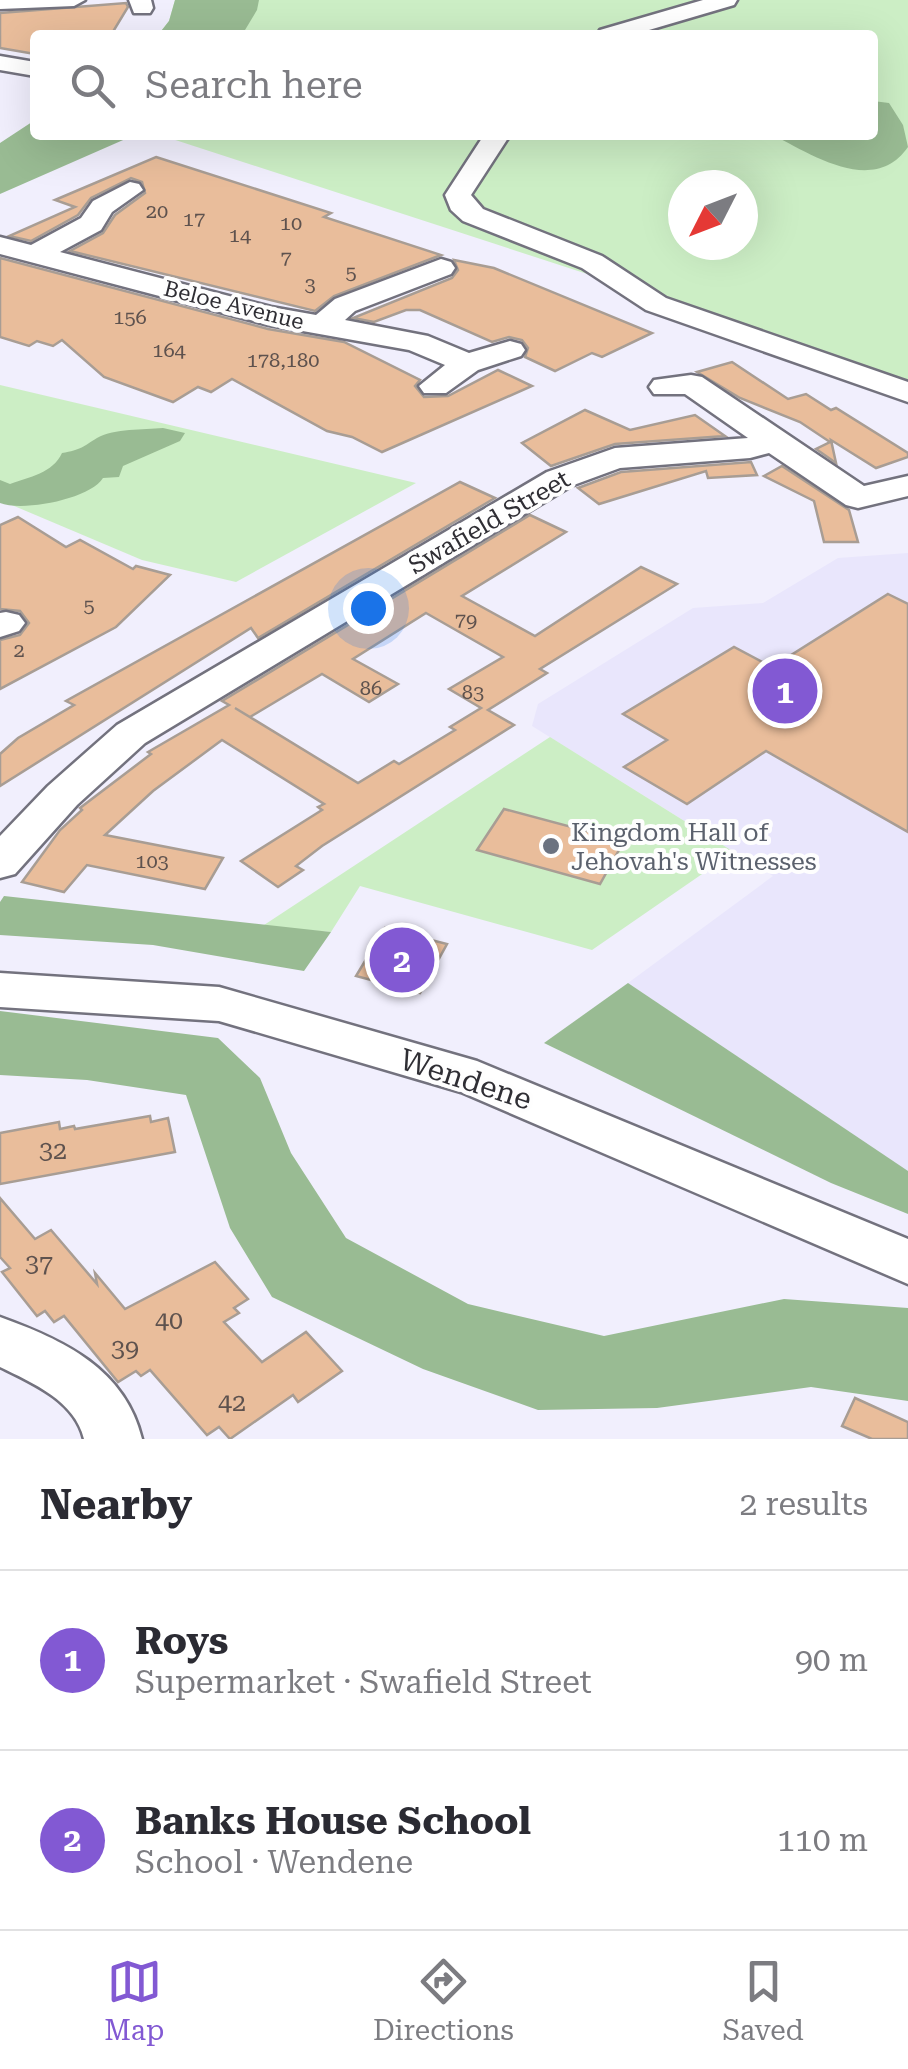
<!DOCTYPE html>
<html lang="en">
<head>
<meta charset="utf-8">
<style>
  body { margin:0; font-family:"Roboto Serif",serif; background:#f2f2f3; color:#2b2b33 }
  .compass { position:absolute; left:668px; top:170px; width:90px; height:90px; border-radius:50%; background:#fff; box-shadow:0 10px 40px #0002; rotate:228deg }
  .you { position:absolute; left:368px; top:608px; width:35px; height:35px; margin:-25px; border:8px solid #fff; border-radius:50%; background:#1a73e8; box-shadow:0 0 0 15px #1a73e833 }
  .badge { display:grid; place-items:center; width:65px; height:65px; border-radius:50%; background:#8259d3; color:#fff; font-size:32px; font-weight:700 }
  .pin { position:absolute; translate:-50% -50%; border:5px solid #fff; box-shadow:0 2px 10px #0006 }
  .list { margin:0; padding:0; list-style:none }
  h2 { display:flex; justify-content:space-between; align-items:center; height:130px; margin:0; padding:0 40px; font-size:42px }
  h2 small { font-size:32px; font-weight:400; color:#7c7c81 }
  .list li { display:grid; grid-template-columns:65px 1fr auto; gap:30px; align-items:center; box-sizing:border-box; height:180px; padding:0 40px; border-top:2px solid #e1e1e2 }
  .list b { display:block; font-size:38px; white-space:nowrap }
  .list p { margin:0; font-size:32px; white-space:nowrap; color:#7c7c81 }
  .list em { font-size:32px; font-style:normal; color:#7c7c81 }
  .icon { flex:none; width:55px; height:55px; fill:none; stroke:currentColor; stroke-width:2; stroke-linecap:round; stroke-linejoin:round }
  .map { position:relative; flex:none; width:908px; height:1439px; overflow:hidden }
  .search { position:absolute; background:#fff; box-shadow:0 10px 40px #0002; left:30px; right:30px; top:30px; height:110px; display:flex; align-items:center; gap:25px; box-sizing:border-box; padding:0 35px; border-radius:10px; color:#7c7c81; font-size:38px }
  .sheet { height:490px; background:#fff }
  nav { display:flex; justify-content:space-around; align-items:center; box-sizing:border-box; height:140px; border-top:2px solid #e1e1e2; background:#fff; font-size:28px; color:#7c7c81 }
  nav a { display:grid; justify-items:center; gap:5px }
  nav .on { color:#8259d3 }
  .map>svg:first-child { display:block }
  .built { fill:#e9e6fc }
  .green { fill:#cceec5; fill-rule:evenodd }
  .forest { fill:#99bb93 }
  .building { fill:#e9bd9b; stroke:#a89d94; stroke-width:2.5; fill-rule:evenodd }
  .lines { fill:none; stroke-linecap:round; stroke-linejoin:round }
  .street-casing { stroke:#73727e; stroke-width:5 }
  .street { fill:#fff; fill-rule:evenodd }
  .worship-dot { fill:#6b7280; stroke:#fefefe; stroke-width:4 }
  .labels { text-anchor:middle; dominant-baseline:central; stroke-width:8; stroke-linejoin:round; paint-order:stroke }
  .number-label { font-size:20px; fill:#5e524e }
  .far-street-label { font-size:22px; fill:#2f2e34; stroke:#fefefe }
  .street-label { font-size:25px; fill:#2f2e34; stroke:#fefefe }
  .worship-label { font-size:25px; fill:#5b616d; stroke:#fefefe; text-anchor:start }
  .near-number-label { font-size:25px; fill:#5e524e }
  .near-street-label { font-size:30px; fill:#2f2e34; stroke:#fefefe }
</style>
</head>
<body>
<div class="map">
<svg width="908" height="1439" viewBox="0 0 908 1439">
  <rect width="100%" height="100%" fill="#f1effd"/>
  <path class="built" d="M908 553V1171L907 1172 628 983 773 876 532 726 538 704 693 608 763 603 838 558Z"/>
  <g class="green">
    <path d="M175 0H908V389L618 284 160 135H873V35H158L169 21ZM683 185H743V245H683Z"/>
    <path d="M0 385 416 483 236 582 142 560 0 500Z"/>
    <path d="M550 737 734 852 592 950 360 886 331 932 261 927Z"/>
  </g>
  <g class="forest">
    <path d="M175 0H259L257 10 242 35H158L169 21Z"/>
    <path d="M873 101 889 103 903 125 908 147C874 196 812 155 773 135H873Z"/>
    <path d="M35 120V135L130 137 0 194V143Z"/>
    <path d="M163 428 185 433 180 441 123 466 119 477 103 478C90 499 23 512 0 503V480L10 484C29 477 53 473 62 453 81 450 84 446 97 438 115 428 143 430 163 428Z"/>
    <path d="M4 896 331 932 304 971 153 945 0 935V902Z"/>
    <path d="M628 983 908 1171V1214L831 1183 544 1043Z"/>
    <path d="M0 1011 218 1038 260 1078 291 1153 346 1238 468 1304 604 1336 784 1299 908 1308V1401L811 1387 657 1408 538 1410 423 1369 272 1297 230 1228 186 1095 87 1080 0 1075Z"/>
  </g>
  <g class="building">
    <path d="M126 3 128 7 111 35H35V54L0 48V13Z"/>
    <path d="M156 157 331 213 324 217 441 255 334 296 315 311 70 251 103 233 115 215 145 193 142 182 131 178 91 198 78 215 31 241 9 236 75 207 55 200Z"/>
    <path d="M0 258 268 329 344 342 420 380 415 386 424 397 448 396 498 370 532 386 382 452 352 437 327 431 232 379 211 392 198 387 173 402 104 377 62 340 53 346 37 341 29 346 0 337Z"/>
    <path d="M454 260 494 268 652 333 602 357 592 353 555 371 525 357 528 348 522 340 509 337 492 342 420 310H406L374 322 353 318 452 278 458 270Z"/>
    <path d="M732 362 788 399 806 394 831 410 836 408 908 453V457L876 468 831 440 836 463 816 449 830 442 800 422 740 398 697 372Z"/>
    <path d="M585 410 630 430 695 415 725 436 615 444 551 466 522 443Z"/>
    <path d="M751 462 757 475 708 478 706 471 599 504 578 488 621 472Z"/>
    <path d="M782 466 849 510 858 542H824L814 501 764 476Z"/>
    <path d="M460 482 495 498 258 638 251 628 0 786V754L18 738 74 705 66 701Z"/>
    <path d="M530 515 566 532 462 596 535 636 641 567 677 584 540 669 547 673 488 710 514 725 322 846 296 866 303 870 278 887 241 861 322 810 318 807 324 804 222 740 153 791 105 835 223 858 205 889 87 865 64 892 22 882 60 830 82 810 80 808 151 754 148 752 229 705 222 701ZM426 613 503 657 449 689 481 708 450 727 455 730 399 764 394 761 358 783 235 708 250 717 322 674 369 702 398 684 353 659Z"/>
    <path d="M18 517 66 547 80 540 133 569 136 566 170 575 116 627 0 689V640L20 635 29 623 20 611 0 609V525Z"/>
    <path d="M888 594 908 604V832L766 751 687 804 624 767 667 740 623 714 734 647 772 667Z"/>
    <path d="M504 809 624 841 600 884 477 850Z"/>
    <path d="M385 928 447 944 420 993 356 976Z"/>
    <path d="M150 1116 151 1122 168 1118 175 1152 0 1184V1133L59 1122 60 1129 74 1126 75 1129Z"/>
    <path d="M0 1198 35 1239 51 1230 97 1284 95 1273 125 1309 215 1262 248 1299 234 1308 239 1313 224 1322 262 1362 306 1332 342 1371 298 1402 293 1395 230 1439 219 1427 207 1435 150 1370 141 1376 136 1371 118 1382 64 1316 54 1322 45 1311 37 1316 2 1272 10 1268 0 1257Z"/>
    <path d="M855 1398 908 1422V1439H872L842 1426Z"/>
  </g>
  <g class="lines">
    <g class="street-casing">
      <g id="street">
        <path d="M0 0H85L74 6 0 9Z"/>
        <path d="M129 0H151L153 8 150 13H134Z"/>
        <path d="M703 0H737L734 5 632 35H597L600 30Z"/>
        <path d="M0 56 35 62V76L0 70Z"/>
        <path d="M484 135H510L471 195 483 209 602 256 666 298 908 382V402L646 310 582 268 463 221 451 210 445 195Z"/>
        <path d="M130 182 139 184 143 190 112 212 101 230 60 252 271 307 316 315 335 299 441 259 451 262 455 268 451 274 355 311 345 320 428 336 469 353 510 341 521 344 525 350 521 356 478 370 446 393H424L419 386 445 365 409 350 269 325 0 254V237L31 245 81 218 93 201Z"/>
        <path d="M691 375 702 377 864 486 908 476V496L858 508 846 505 769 453 750 458 620 468 571 486 145 743 77 805 15 874 0 878V836L48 786 117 725 547 472 615 448 748 438 685 394H654L649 387 654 380Z"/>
        <path d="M6 612 19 615 25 623 19 631 0 637V613Z"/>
        <path d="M0 973 219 987 477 1061 908 1239V1284L461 1092 219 1021 0 1007Z"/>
        <path d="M0 1317C64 1340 125 1369 142 1439H84C75 1401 33 1383 0 1367Z"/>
      </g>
    </g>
    <use href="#street" class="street"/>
  </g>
  <circle class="worship-dot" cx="551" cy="846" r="10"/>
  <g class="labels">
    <g class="number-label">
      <text x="157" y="211">20</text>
      <text x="194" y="219">17</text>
      <text x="291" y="223">10</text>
      <text x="240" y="235">14</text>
      <text x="286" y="258">7</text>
      <text x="351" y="272">5</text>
      <text x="310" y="284">3</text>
      <text x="130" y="317">156</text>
      <text x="169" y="350">164</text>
      <text x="283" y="360">178,180</text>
      <text x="89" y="605">5</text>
      <text x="466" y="620">79</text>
      <text x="19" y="650">2</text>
      <text x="371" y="688">86</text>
      <text x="473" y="692">83</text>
      <text x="152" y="861">103</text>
    </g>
    <g class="far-street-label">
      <text transform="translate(234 305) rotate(14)">Beloe Avenue</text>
    </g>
    <g class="street-label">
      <text transform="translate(489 522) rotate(-30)">Swafield Street</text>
    </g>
    <g class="worship-label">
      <text x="571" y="832">Kingdom Hall of<tspan x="571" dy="29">Jehovah's Witnesses</tspan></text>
    </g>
    <g class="near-number-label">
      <text x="53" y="1150">32</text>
      <text x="39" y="1263">37</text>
      <text x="169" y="1320">40</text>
      <text x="125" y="1348">39</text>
      <text x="232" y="1402">42</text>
    </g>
    <g class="near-street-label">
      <text transform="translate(466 1079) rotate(18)">Wendene</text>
    </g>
  </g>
</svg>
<svg class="compass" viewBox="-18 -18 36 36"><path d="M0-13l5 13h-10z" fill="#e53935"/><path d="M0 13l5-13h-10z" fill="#7c7c81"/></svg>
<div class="you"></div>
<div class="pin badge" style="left:785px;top:691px">1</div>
<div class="pin badge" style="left:402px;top:960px">2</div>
<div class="search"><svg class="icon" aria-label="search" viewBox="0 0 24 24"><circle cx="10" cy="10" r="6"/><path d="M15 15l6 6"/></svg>Search here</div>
</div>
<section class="sheet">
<h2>Nearby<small>2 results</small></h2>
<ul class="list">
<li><span class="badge">1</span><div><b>Roys</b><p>Supermarket · Swafield Street</p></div><em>90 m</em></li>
<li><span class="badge">2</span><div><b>Banks House School</b><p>School · Wendene</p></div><em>110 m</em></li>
</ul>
</section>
<nav>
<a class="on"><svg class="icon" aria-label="map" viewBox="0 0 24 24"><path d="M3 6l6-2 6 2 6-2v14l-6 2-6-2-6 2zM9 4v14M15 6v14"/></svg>Map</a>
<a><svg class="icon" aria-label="directions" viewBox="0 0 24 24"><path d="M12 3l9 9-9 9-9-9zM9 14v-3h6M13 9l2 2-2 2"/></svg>Directions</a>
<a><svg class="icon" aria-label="saved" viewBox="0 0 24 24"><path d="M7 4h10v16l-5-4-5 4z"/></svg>Saved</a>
</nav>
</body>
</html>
